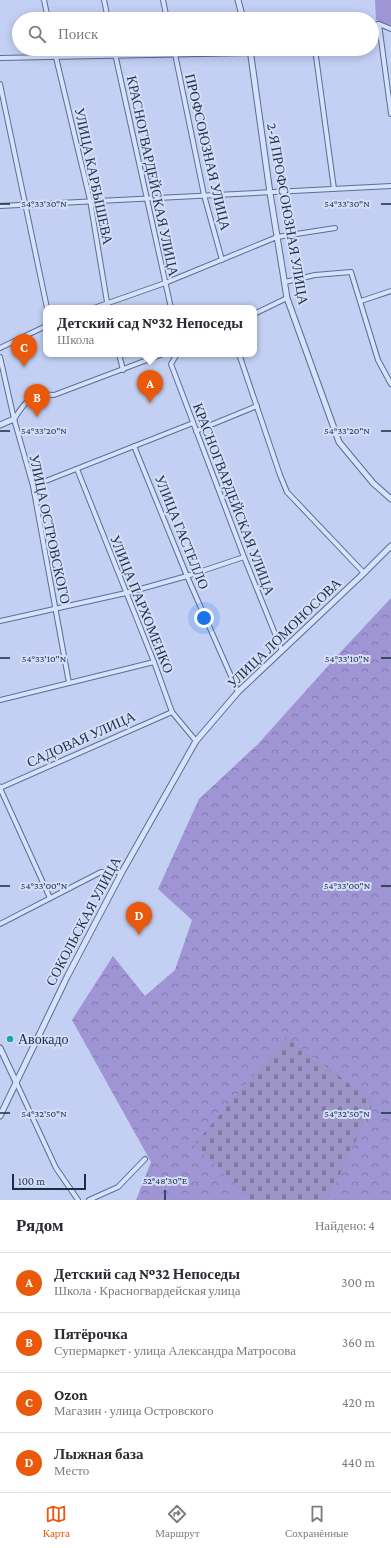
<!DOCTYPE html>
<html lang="ru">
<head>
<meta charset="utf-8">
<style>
  body { margin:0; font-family:"Crimson Pro",serif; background:#f7f7f7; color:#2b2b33 }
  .scale { position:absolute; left:12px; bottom:10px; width:74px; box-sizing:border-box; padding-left:4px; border:2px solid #1d2e3f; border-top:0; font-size:11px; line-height:14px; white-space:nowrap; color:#1d2e3f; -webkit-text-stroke:3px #d4defa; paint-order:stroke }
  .you { position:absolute; left:204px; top:618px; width:14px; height:14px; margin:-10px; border:3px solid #fff; border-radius:50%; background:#1a73e8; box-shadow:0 0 0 6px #1a73e833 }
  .badge { display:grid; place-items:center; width:26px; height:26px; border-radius:50%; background:#ea580c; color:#fff; font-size:13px; font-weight:700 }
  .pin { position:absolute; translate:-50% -33px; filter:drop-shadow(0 1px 2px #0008) }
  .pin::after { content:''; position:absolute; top:21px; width:14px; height:12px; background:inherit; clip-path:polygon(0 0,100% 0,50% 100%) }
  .popup { position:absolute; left:43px; top:305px; width:214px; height:52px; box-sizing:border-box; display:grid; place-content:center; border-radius:8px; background:#fff; filter:drop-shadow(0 1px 3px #0005); font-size:13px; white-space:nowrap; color:#7c7c81 }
  .popup b { font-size:15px; color:#2b2b33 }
  .popup::after { content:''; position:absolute; left:50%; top:100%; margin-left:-8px; border:8px solid transparent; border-top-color:#fff }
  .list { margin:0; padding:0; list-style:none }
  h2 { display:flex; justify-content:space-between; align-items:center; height:52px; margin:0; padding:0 16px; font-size:17px }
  h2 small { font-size:13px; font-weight:400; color:#7c7c81 }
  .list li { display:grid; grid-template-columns:26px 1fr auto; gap:12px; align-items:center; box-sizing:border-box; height:60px; padding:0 16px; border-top:1px solid #e1e1e2 }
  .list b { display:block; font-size:15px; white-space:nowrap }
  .list p { margin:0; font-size:13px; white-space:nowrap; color:#7c7c81 }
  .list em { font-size:13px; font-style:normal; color:#7c7c81 }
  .icon { flex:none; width:22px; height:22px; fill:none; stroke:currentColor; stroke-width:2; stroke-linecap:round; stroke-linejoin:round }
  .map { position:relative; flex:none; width:391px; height:1200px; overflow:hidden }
  .search { position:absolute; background:#fff; box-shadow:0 2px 10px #0003; left:12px; right:12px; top:12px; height:44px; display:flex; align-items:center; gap:10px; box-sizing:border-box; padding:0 14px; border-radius:22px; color:#7c7c81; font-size:15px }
  .sheet { height:292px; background:#fff }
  nav { display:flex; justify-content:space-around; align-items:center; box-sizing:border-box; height:56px; border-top:1px solid #e1e1e2; background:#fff; font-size:11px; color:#7c7c81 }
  nav a { display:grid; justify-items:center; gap:2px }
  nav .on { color:#ea580c }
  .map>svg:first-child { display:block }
  .forest { fill:url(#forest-crowns) }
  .cemetery { fill:url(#cemetery-stones) }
  .garden { fill:#9f95d4 }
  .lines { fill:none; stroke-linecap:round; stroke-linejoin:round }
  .minor-casing { stroke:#577091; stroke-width:6 }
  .tertiary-casing { stroke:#577091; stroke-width:7 }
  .minor { stroke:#d8e2fd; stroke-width:4 }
  .tertiary { stroke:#d8e2fd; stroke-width:5 }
  .ticks { fill:none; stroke:#1d2e3f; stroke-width:1.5 }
  .poi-dot { fill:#1fa5a8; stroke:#d4defa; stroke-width:1.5 }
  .labels { text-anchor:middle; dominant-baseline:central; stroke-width:4; stroke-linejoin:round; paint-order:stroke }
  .street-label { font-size:14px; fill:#1d2e3f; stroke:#d4defa }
  .poi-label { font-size:14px; fill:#1d2e3f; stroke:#d4defa; text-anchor:start }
  .ticks-label { font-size:10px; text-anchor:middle; fill:#1d2e3f; stroke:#d4defa; stroke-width:4; stroke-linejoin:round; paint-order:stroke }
</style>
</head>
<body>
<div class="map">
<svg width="391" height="1200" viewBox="0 0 391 1200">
  <defs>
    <pattern id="forest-crowns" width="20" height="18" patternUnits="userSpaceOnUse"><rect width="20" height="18" fill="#9f95d4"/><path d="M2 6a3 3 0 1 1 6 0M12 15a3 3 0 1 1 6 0" fill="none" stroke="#817aad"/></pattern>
    <pattern id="cemetery-stones" width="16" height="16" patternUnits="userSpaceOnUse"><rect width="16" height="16" fill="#9d95c8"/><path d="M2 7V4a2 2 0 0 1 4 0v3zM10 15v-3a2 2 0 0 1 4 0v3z" fill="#7f7aa4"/></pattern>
  </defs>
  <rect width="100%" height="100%" fill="#c3d0f4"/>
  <path class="forest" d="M391 598V1200H136L151 1162 72 1020 113 956 145 996 175 970 192 920 158 889 199 799 258 744 336 657Z"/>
  <path class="cemetery" d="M286 1037 374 1102 328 1200H250L194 1145Z"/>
  <path class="garden" d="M375 0H391V27L376 20Z"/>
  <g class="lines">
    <g class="minor-casing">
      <g id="minor">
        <path d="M44 0 48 19"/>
        <path d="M104 0 108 19"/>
        <path d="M163 0 167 19"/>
        <path d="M379 24 391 114"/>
        <path d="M372 25 379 24 391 29"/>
        <path d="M54 49 90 200 108 308"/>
        <path d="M114 49 171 308"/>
        <path d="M174 49 204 195 222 260"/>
        <path d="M315 49 334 189"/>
        <path d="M0 58 250 53"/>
        <path d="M0 84 47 308"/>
        <path d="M0 206 391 186"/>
        <path d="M285 282 315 275 351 272 378 360 391 384"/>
        <path d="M361 301 391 291"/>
        <path d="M94 308 165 283 277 237 335 228"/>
        <path d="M254 314 287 298"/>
        <path d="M0 348 46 326"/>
        <path d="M119 354 123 370"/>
        <path d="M177 354 171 364 244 557 282 651"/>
        <path d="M239 354 280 475 287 492 364 573"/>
        <path d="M0 357 14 419 33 486 69 683"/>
        <path d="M14 419C25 402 31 392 54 395L163 354"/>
        <path d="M196 431 257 406"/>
        <path d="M134 446 187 576 238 692"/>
        <path d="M77 469 154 662 172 712 196 741"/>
        <path d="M33 486 193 423"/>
        <path d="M0 621 126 593 187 576 244 557"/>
        <path d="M0 700 154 662"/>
        <path d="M50 898 0 788 172 712"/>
        <path d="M0 924 101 872H122"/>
        <path d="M16 1082 56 1168 78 1200"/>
        <path d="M89 1200 118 1187 145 1159"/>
      </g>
    </g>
    <g class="tertiary-casing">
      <g id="tertiary">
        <path d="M238 0 243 19"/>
        <path d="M250 49 270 193 287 298 339 442 373 483 391 499"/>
        <path d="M0 425 14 419"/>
        <path d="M0 787V788"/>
        <path d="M0 1048 16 1082"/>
        <path d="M0 1116 67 977 122 872 196 741 238 692 364 573 391 546"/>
      </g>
    </g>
    <use href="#minor" class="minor"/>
    <use href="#tertiary" class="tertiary"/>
  </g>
  <path class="ticks" d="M0 204H10M381 204H391M0 431H10M381 431H391M0 658H10M381 658H391M0 886H10M381 886H391M0 1113H10M381 1113H391M165 1190V1200"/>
  <circle class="poi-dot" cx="10" cy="1039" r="4"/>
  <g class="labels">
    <g class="street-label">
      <text transform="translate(208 152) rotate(77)">ПРОФСОЮЗНАЯ УЛИЦА</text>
      <text transform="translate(94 176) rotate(78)">УЛИЦА КАРБЫШЕВА</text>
      <text transform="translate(153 176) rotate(78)">КРАСНОГВАРДЕЙСКАЯ УЛИЦА</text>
      <text transform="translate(288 214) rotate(80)">2-Я ПРОФСОЮЗНАЯ УЛИЦА</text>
      <text transform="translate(234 499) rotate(69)">КРАСНОГВАРДЕЙСКАЯ УЛИЦА</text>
      <text transform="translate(50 529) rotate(78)">УЛИЦА ОСТРОВСКОГО</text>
      <text transform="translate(182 532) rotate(68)">УЛИЦА ГАСТЕЛЛО</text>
      <text transform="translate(142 604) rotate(68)">УЛИЦА ПАРХОМЕНКО</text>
      <text transform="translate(284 633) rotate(-44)">УЛИЦА ЛОМОНОСОВА</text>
      <text transform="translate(81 739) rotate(-24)">САДОВАЯ УЛИЦА</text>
      <text transform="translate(83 921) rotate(-62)">СОКОЛЬСКАЯ УЛИЦА</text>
    </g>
    <g class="poi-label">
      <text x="18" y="1039">Авокадо</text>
    </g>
  </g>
  <g class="ticks-label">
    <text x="44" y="207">54°33'30"N</text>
    <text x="347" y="207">54°33'30"N</text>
    <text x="44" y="434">54°33'20"N</text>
    <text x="347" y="434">54°33'20"N</text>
    <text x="44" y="662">54°33'10"N</text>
    <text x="347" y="662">54°33'10"N</text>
    <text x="44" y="889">54°33'00"N</text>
    <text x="347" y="889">54°33'00"N</text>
    <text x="44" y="1117">54°32'50"N</text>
    <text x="347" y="1117">54°32'50"N</text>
    <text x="165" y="1184">52°48'30"E</text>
  </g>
</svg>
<div class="scale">100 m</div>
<div class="you"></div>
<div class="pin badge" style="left:150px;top:403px">A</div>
<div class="popup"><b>Детский сад №32 Непоседы</b>Школа</div>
<div class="pin badge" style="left:37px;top:417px">B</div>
<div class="pin badge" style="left:24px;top:367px">C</div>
<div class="pin badge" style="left:139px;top:935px">D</div>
<div class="search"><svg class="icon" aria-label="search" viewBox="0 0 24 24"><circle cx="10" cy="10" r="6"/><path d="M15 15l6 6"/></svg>Поиск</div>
</div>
<section class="sheet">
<h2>Рядом<small>Найдено: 4</small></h2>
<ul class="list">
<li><span class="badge">A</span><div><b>Детский сад №32 Непоседы</b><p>Школа · Красногвардейская улица</p></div><em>300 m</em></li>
<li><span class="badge">B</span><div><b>Пятёрочка</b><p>Супермаркет · улица Александра Матросова</p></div><em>360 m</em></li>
<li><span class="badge">C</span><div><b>Ozon</b><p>Магазин · улица Островского</p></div><em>420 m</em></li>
<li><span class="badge">D</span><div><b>Лыжная база</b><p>Место</p></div><em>440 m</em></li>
</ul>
</section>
<nav>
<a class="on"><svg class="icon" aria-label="map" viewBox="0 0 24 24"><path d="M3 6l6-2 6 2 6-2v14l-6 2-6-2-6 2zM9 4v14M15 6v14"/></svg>Карта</a>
<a><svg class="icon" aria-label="directions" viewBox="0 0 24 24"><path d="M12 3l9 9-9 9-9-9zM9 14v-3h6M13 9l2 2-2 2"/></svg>Маршрут</a>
<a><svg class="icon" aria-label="saved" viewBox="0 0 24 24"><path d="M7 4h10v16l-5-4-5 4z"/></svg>Сохранённые</a>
</nav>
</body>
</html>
